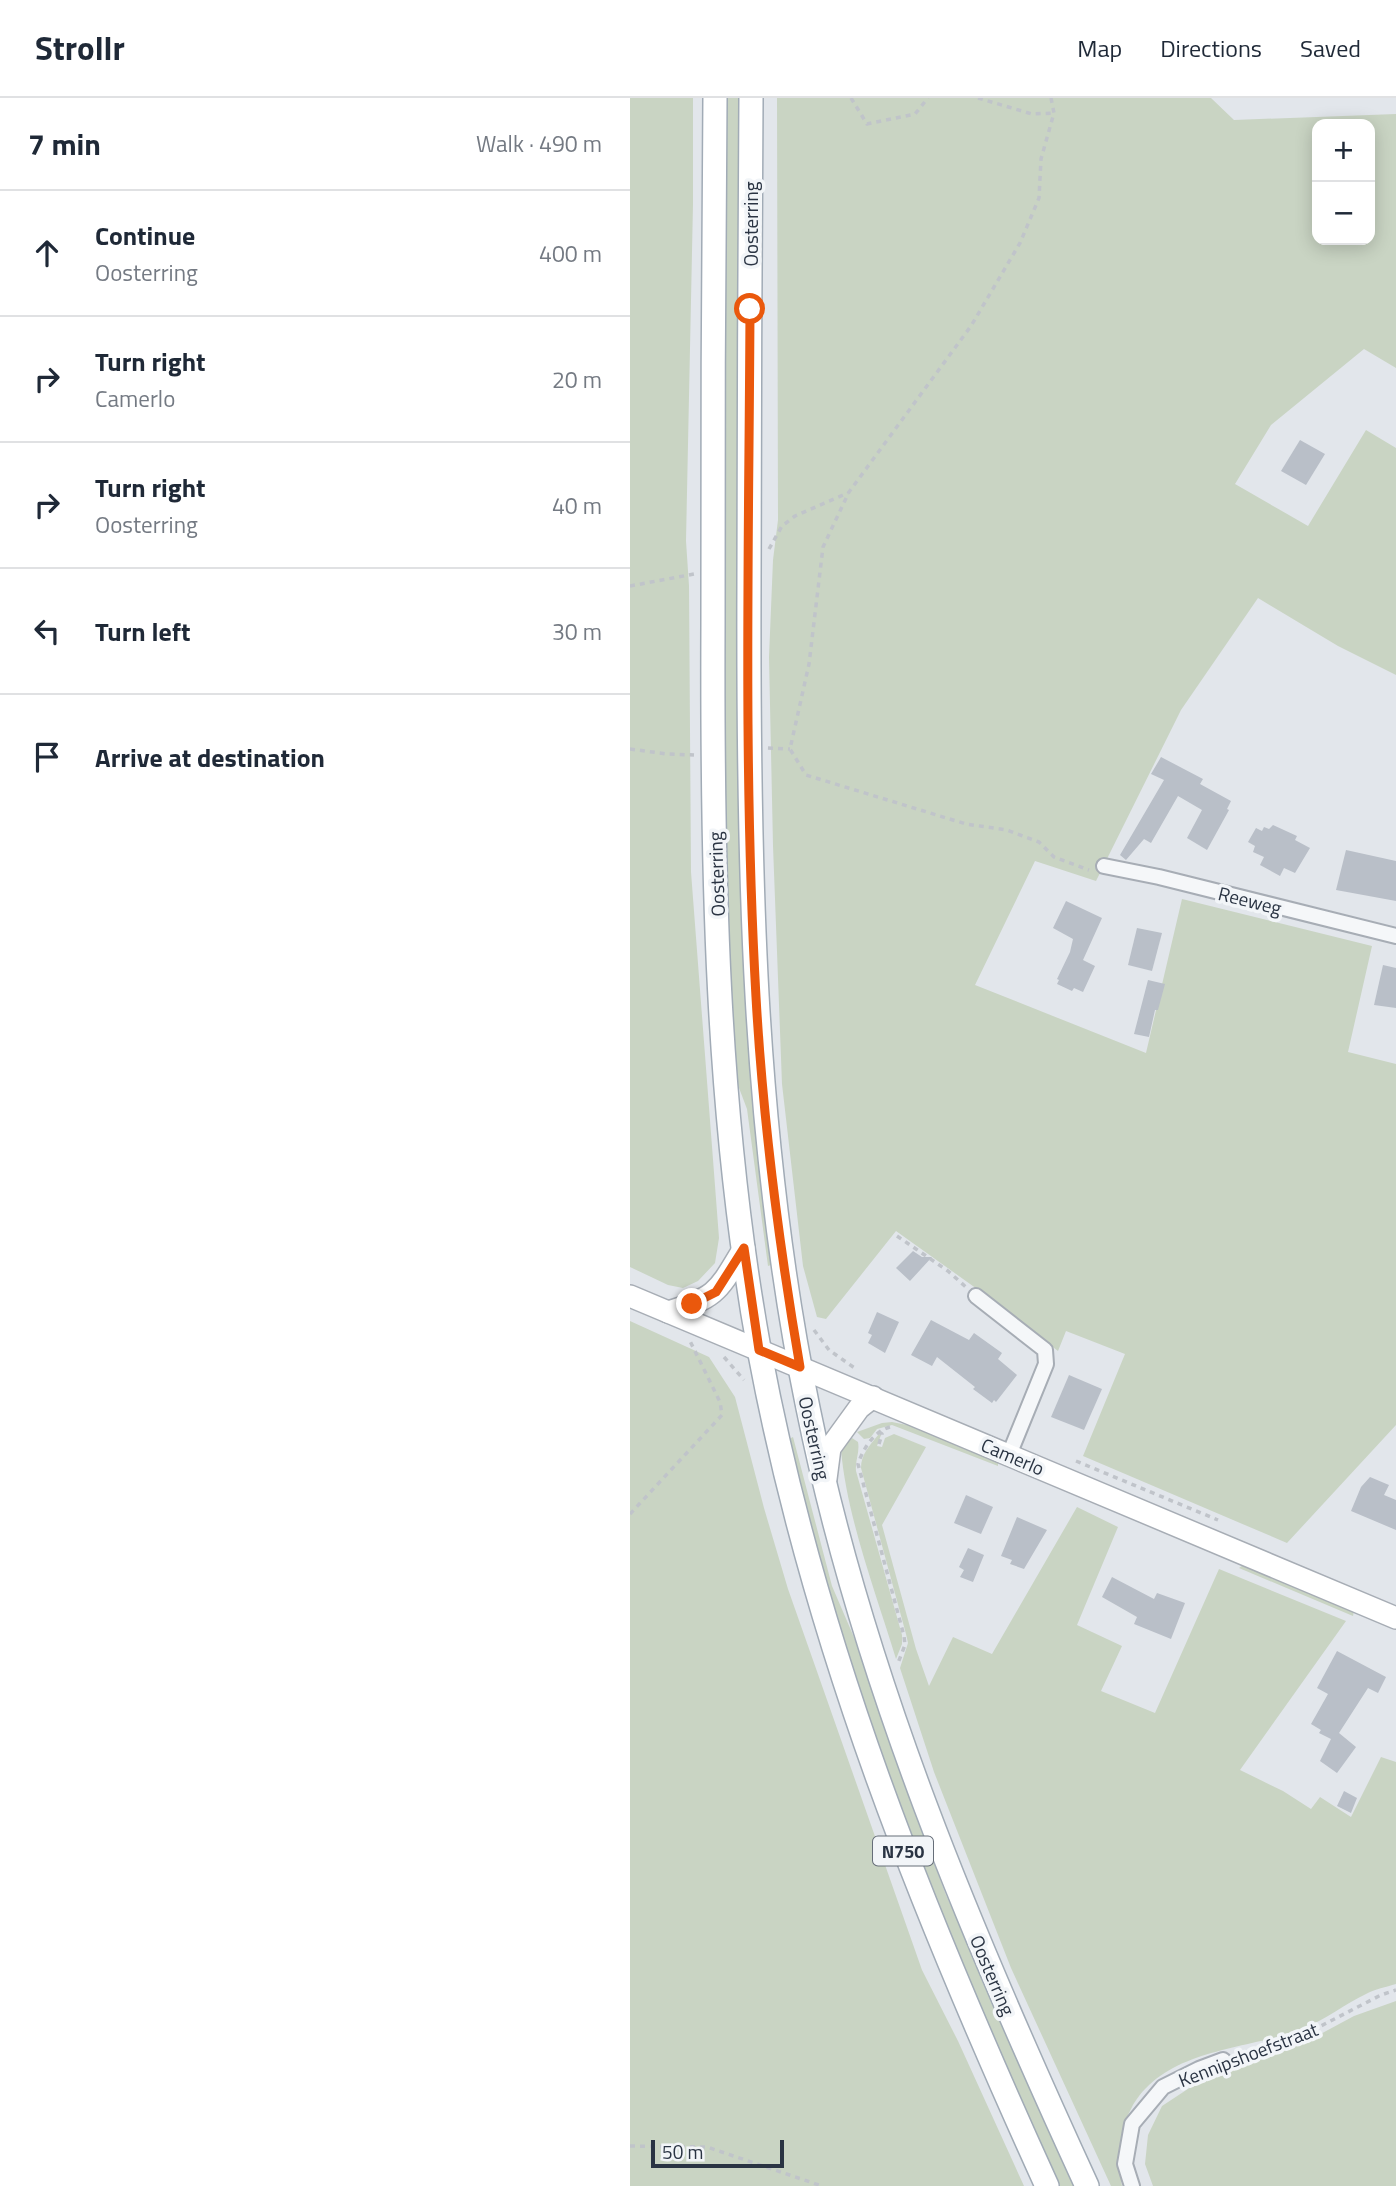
<!DOCTYPE html>
<html lang="en">
<head>
<meta charset="utf-8">
<style>
  body { margin:0; font-family:"Titillium Web",sans-serif; background:#f2f2f3; color:#1f2937 }
  .controls { position:absolute; right:21px; top:21px; display:grid; overflow:hidden; border-radius:14px; box-shadow:0 4px 18px #0003 }
  .controls button { width:63px; height:63px; display:grid; place-items:center; padding:0; border:0; border-bottom:2px solid #e0e1e3; background:#fff; color:#1f2937; font:35px sans-serif }
  .scale { position:absolute; left:21px; bottom:18px; width:133px; box-sizing:border-box; padding-left:7px; border:4px solid #2a3443; border-top:0; font-size:19px; line-height:24px; white-space:nowrap; color:#2a3443; -webkit-text-stroke:5px #f2f5f8; paint-order:stroke }
  .stop { position:absolute; width:21px; height:21px; margin:-16px; border:5px solid #ea580c; border-radius:50%; background:#fff }
  .stop.end { background:#ea580c; border-color:#fff; box-shadow:0 2px 7px #0008 }
  .list { margin:0; padding:0; list-style:none }
  h2 { display:flex; justify-content:space-between; align-items:center; height:91px; margin:0; padding:0 28px; font-size:30px }
  h2 small { font-size:23px; font-weight:400; color:#747a83 }
  .list li { display:grid; grid-template-columns:46px 1fr auto; gap:21px; align-items:center; box-sizing:border-box; height:126px; padding:0 28px; border-top:2px solid #e0e1e3 }
  .list b { display:block; font-size:26px; white-space:nowrap }
  .list p { margin:0; font-size:23px; white-space:nowrap; color:#747a83 }
  .list em { font-size:23px; font-style:normal; color:#747a83 }
  .icon { flex:none; width:38px; height:38px; fill:none; stroke:currentColor; stroke-width:2; stroke-linecap:round; stroke-linejoin:round }
  .map { position:relative; flex:none; width:766px; height:2088px; overflow:hidden }
  header { display:flex; align-items:center; gap:42px; box-sizing:border-box; height:98px; padding:0 35px; background:#fff; border-bottom:2px solid #e0e1e3 }
  header strong { font-size:33px }
  nav { display:flex; gap:38px; margin-inline-start:auto; font-size:24px }
  main { display:flex }
  aside { flex:1; background:#fff }
  .map>svg:first-child { display:block }
  .green { fill:#c9d4c3; fill-rule:evenodd }
  .building { fill:#b9bfc8 }
  .lines { fill:none; stroke-linecap:round; stroke-linejoin:round }
  .minor-casing { stroke:#a7adb5; stroke-width:18 }
  .secondary-casing { stroke:#a7adb5; stroke-width:24 }
  .primary-casing { stroke:#a1abb6; stroke-width:26 }
  .path { stroke:#c0c4ca; stroke-width:3.5; stroke-dasharray:5 5; stroke-linecap:butt }
  .minor { stroke:#f5f7f9; stroke-width:14 }
  .secondary { stroke:#fff; stroke-width:21 }
  .primary { stroke:#fff; stroke-width:23 }
  .route { stroke:#ea580c; stroke-width:9 }
  .labels { text-anchor:middle; dominant-baseline:central; stroke-width:7; stroke-linejoin:round; paint-order:stroke }
  .shield { fill:#f2f5f8; stroke:#666e79; stroke-width:2 }
  .shield-label { font-size:18px; font-weight:bold; fill:#2a3443 }
  .street-label { font-size:19px; fill:#2a3443; stroke:#f2f5f8 }
</style>
</head>
<body>
<header>
<strong>Strollr</strong>
<nav><a>Map</a><a>Directions</a><a>Saved</a></nav>
</header>
<main>
<aside>
<h2>7 min<small>Walk · 490 m</small></h2>
<ul class="list">
<li><svg class="icon" aria-label="ahead" viewBox="0 0 24 24"><path d="M12 20V5M6 11l6-6 6 6"/></svg><div><b>Continue</b><p>Oosterring</p></div><em>400 m</em></li>
<li><svg class="icon" aria-label="right" viewBox="0 0 24 24"><path d="M7 20v-9h11M14 6l5 5-5 5"/></svg><div><b>Turn right</b><p>Camerlo</p></div><em>20 m</em></li>
<li><svg class="icon" aria-label="right" viewBox="0 0 24 24"><path d="M7 20v-9h11M14 6l5 5-5 5"/></svg><div><b>Turn right</b><p>Oosterring</p></div><em>40 m</em></li>
<li><svg class="icon" aria-label="left" viewBox="0 0 24 24"><path d="M17 20v-9H6M10 6l-5 5 5 5"/></svg><div><b>Turn left</b></div><em>30 m</em></li>
<li><svg class="icon" aria-label="arrive" viewBox="0 0 24 24"><path d="M6 21V4h12l-3 4 3 4H6"/></svg><div><b>Arrive at destination</b></div></li>
</ul>
</aside>
<div class="map">
<svg width="766" height="2088" viewBox="0 0 766 2088">
  <rect width="100%" height="100%" fill="#e2e6eb"/>
  <g class="green">
    <path d="M0 0H63V106L56 443 59 488 61 774 89 1140 85 1165 68 1183 53 1190 38 1187 0 1169Z"/>
    <path d="M96 0H110L107 595 110 738 120 981 144 1166 138 1168 117 1011 106 982 94 753 92 445Z"/>
    <path d="M147 0H581L604 22 766 16V270L734 251 641 327 605 386 678 428 736 332 766 350V577L708 548 628 500 551 612 466 783 405 763 345 887 516 955 552 801 742 848 718 954 766 966V1327L657 1445 453 1358 495 1256 436 1233 428 1253 361 1201 266 1133 196 1221 187 1219 173 1168 152 986 143 748 139 559 143 462 148 422ZM687 26H740V142H687Z"/>
    <path d="M0 1223 79 1259 105 1299 134 1410 158 1491 292 1872 328 1943 394 2088H0Z"/>
    <path d="M262 1324 282 1328 368 1363V1368L262 1327 247 1331 240 1340 234 1341 227 1334 252 1325Z"/>
    <path d="M249 1336 251 1337 247 1348 252 1349 255 1340 264 1336 296 1349 252 1427 286 1551 299 1588 323 1539 362 1556 447 1409 488 1429 447 1527 492 1548 471 1593 525 1615 589 1471 716 1523 610 1672 653 1693 681 1711 690 1699 721 1719 751 1659 766 1664V1886C756 1889 745 1891 736 1896 715 1906 696 1921 675 1930 618 1953 534 1949 501 2011 488 2035 487 2061 492 2088H481L381 1870 304 1674 270 1570 278 1545 276 1536 231 1370C231 1356 240 1347 249 1336Z"/>
    <path d="M163 1339 202 1488 229 1551 282 1707 316 1797 447 2088H430C349 1907 267 1726 210 1536 191 1471 175 1406 159 1341Z"/>
    <path d="M222 1340 228 1344C230 1354 225 1362 226 1373L272 1537V1546L266 1561C246 1495 217 1420 211 1352Z"/>
    <path d="M616 1465 724 1513 723 1518 609 1470Z"/>
    <path d="M766 1903V2088H523L515 2066 518 2037 532 2008 570 1983 672 1946 724 1918Z"/>
  </g>
  <g class="building">
    <path d="M670 342 695 356 676 387 651 373Z"/>
    <path d="M531 659 573 681 570 686 601 703 597 711 599 712 577 752 557 740 572 712 548 698 521 745 514 741 496 762 490 757 534 682 521 676Z"/>
    <path d="M643 727 667 738 665 742 680 750 665 775 654 770 650 778 630 767 634 759 623 754 625 748 618 744 626 730 632 733 634 729 639 731Z"/>
    <path d="M716 752 766 763V803L706 792Z"/>
    <path d="M436 803 472 820 453 862 465 868 453 894 444 890 442 893 427 886 429 882 427 881 440 854 443 841 423 830Z"/>
    <path d="M507 830 532 835 522 873 498 867Z"/>
    <path d="M753 867 766 870V910L744 907Z"/>
    <path d="M518 882 535 886 528 912H525L519 939 504 936Z"/>
    <path d="M283 1153 292 1159H302L280 1183 266 1170Z"/>
    <path d="M247 1214 269 1224 255 1255 238 1245 242 1237 238 1235Z"/>
    <path d="M301 1222 339 1242 344 1235 372 1255 368 1261 387 1277 366 1304 364 1302 362 1305 343 1291 345 1289 307 1259 302 1268 281 1257Z"/>
    <path d="M439 1277 472 1291 454 1332 421 1319Z"/>
    <path d="M740 1379 759 1387 754 1397 766 1402V1432L721 1413 731 1389Z"/>
    <path d="M336 1397 363 1409 351 1436 324 1425Z"/>
    <path d="M387 1419 417 1432 394 1471 380 1466 382 1462 371 1458Z"/>
    <path d="M338 1450 354 1457 343 1484 330 1479 334 1472 329 1469Z"/>
    <path d="M482 1479 524 1501 527 1495 555 1505 541 1541 504 1526 507 1519 472 1499Z"/>
    <path d="M707 1553 756 1579 748 1595 738 1590 709 1635 726 1649 707 1675 690 1663 701 1641 689 1635 691 1632 681 1626 698 1596 687 1590Z"/>
    <path d="M714 1693 727 1700 721 1715 707 1708Z"/>
  </g>
  <g class="lines">
    <g class="minor-casing">
      <g id="minor">
        <path d="M474 768 529 779 766 838"/>
        <path d="M346 1198 415 1252 416 1266 379 1357"/>
        <path d="M502 2088 495 2066 502 2026 533 1989 569 1971 593 1962"/>
      </g>
    </g>
    <g class="secondary-casing">
      <g id="secondary">
        <path d="M0 1198 766 1520"/>
        <path d="M38 1214C88 1199 88 1193 114 1150"/>
        <path d="M196 1381 200 1350 229 1310 243 1299"/>
      </g>
    </g>
    <g class="primary-casing">
      <g id="primary">
        <path d="M85 0C83 176 83 351 83 527 82 769 86 1018 130 1256 185 1549 294 1818 417 2088"/>
        <path d="M121 0C120 161 119 323 119 484 118 761 122 1038 178 1310 233 1581 342 1838 457 2088"/>
      </g>
    </g>
    <g class="path">
      <path d="M221 0 237 26 285 16 298 0"/>
      <path d="M348 0 402 16 424 15"/>
      <path d="M421 0 424 15 411 61 409 100 390 145 341 228 219 394 193 449 179 566 160 651 176 677 336 726 377 732 409 744 424 759 459 772"/>
      <path d="M139 451 152 428 165 418 218 395"/>
      <path d="M0 488 64 476"/>
      <path d="M138 650 160 651"/>
      <path d="M0 651 37 656 64 657"/>
      <path d="M267 1138 318 1173 337 1190"/>
      <path d="M184 1232 199 1252 226 1271"/>
      <path d="M94 1259 114 1282"/>
      <path d="M260 1329C244 1333 233 1351 228 1366L274 1538 275 1547 268 1565"/>
      <path d="M249 1346 252 1336 249 1334"/>
      <path d="M446 1363 588 1422"/>
      <path d="M0 1416 92 1317 90 1304 60 1243"/>
      <path d="M607 1958 685 1931 751 1897 766 1892"/>
      <path d="M0 2048 77 2049 192 2088"/>
    </g>
    <use href="#minor" class="minor"/>
    <use href="#secondary" class="secondary"/>
    <use href="#primary" class="primary"/>
  </g>
  <g class="lines">
    <path class="route" d="M62 1206 86 1194 114 1150 129 1252 170 1269C149 1147 133 1023 126 899 113 670 119 440 120 211"/>
  </g>
  <g class="labels">
    <rect class="shield" x="243" y="1738.5" width="60" height="29" rx="5"/>
    <g class="shield-label">
      <text x="273" y="1753">N750</text>
    </g>
    <g class="street-label">
      <text transform="translate(120 126) rotate(-90)">Oosterring</text>
      <text transform="translate(86 776) rotate(-92)">Oosterring</text>
      <text transform="translate(620 802) rotate(14)">Reeweg</text>
      <text transform="translate(185 1340) rotate(77)">Oosterring</text>
      <text transform="translate(383 1358) rotate(23)">Camerlo</text>
      <text transform="translate(363 1877) rotate(67)">Oosterring</text>
      <text transform="translate(618 1956) rotate(-21)">Kennipshoefstraat</text>
    </g>
  </g>
</svg>
<div class="controls">
<button>+</button>
<button>−</button>
</div>
<div class="scale">50 m</div>
<div class="stop" style="left:120px;top:211px"></div>
<div class="stop end" style="left:62px;top:1206px"></div>
</div>
</main>
</body>
</html>
